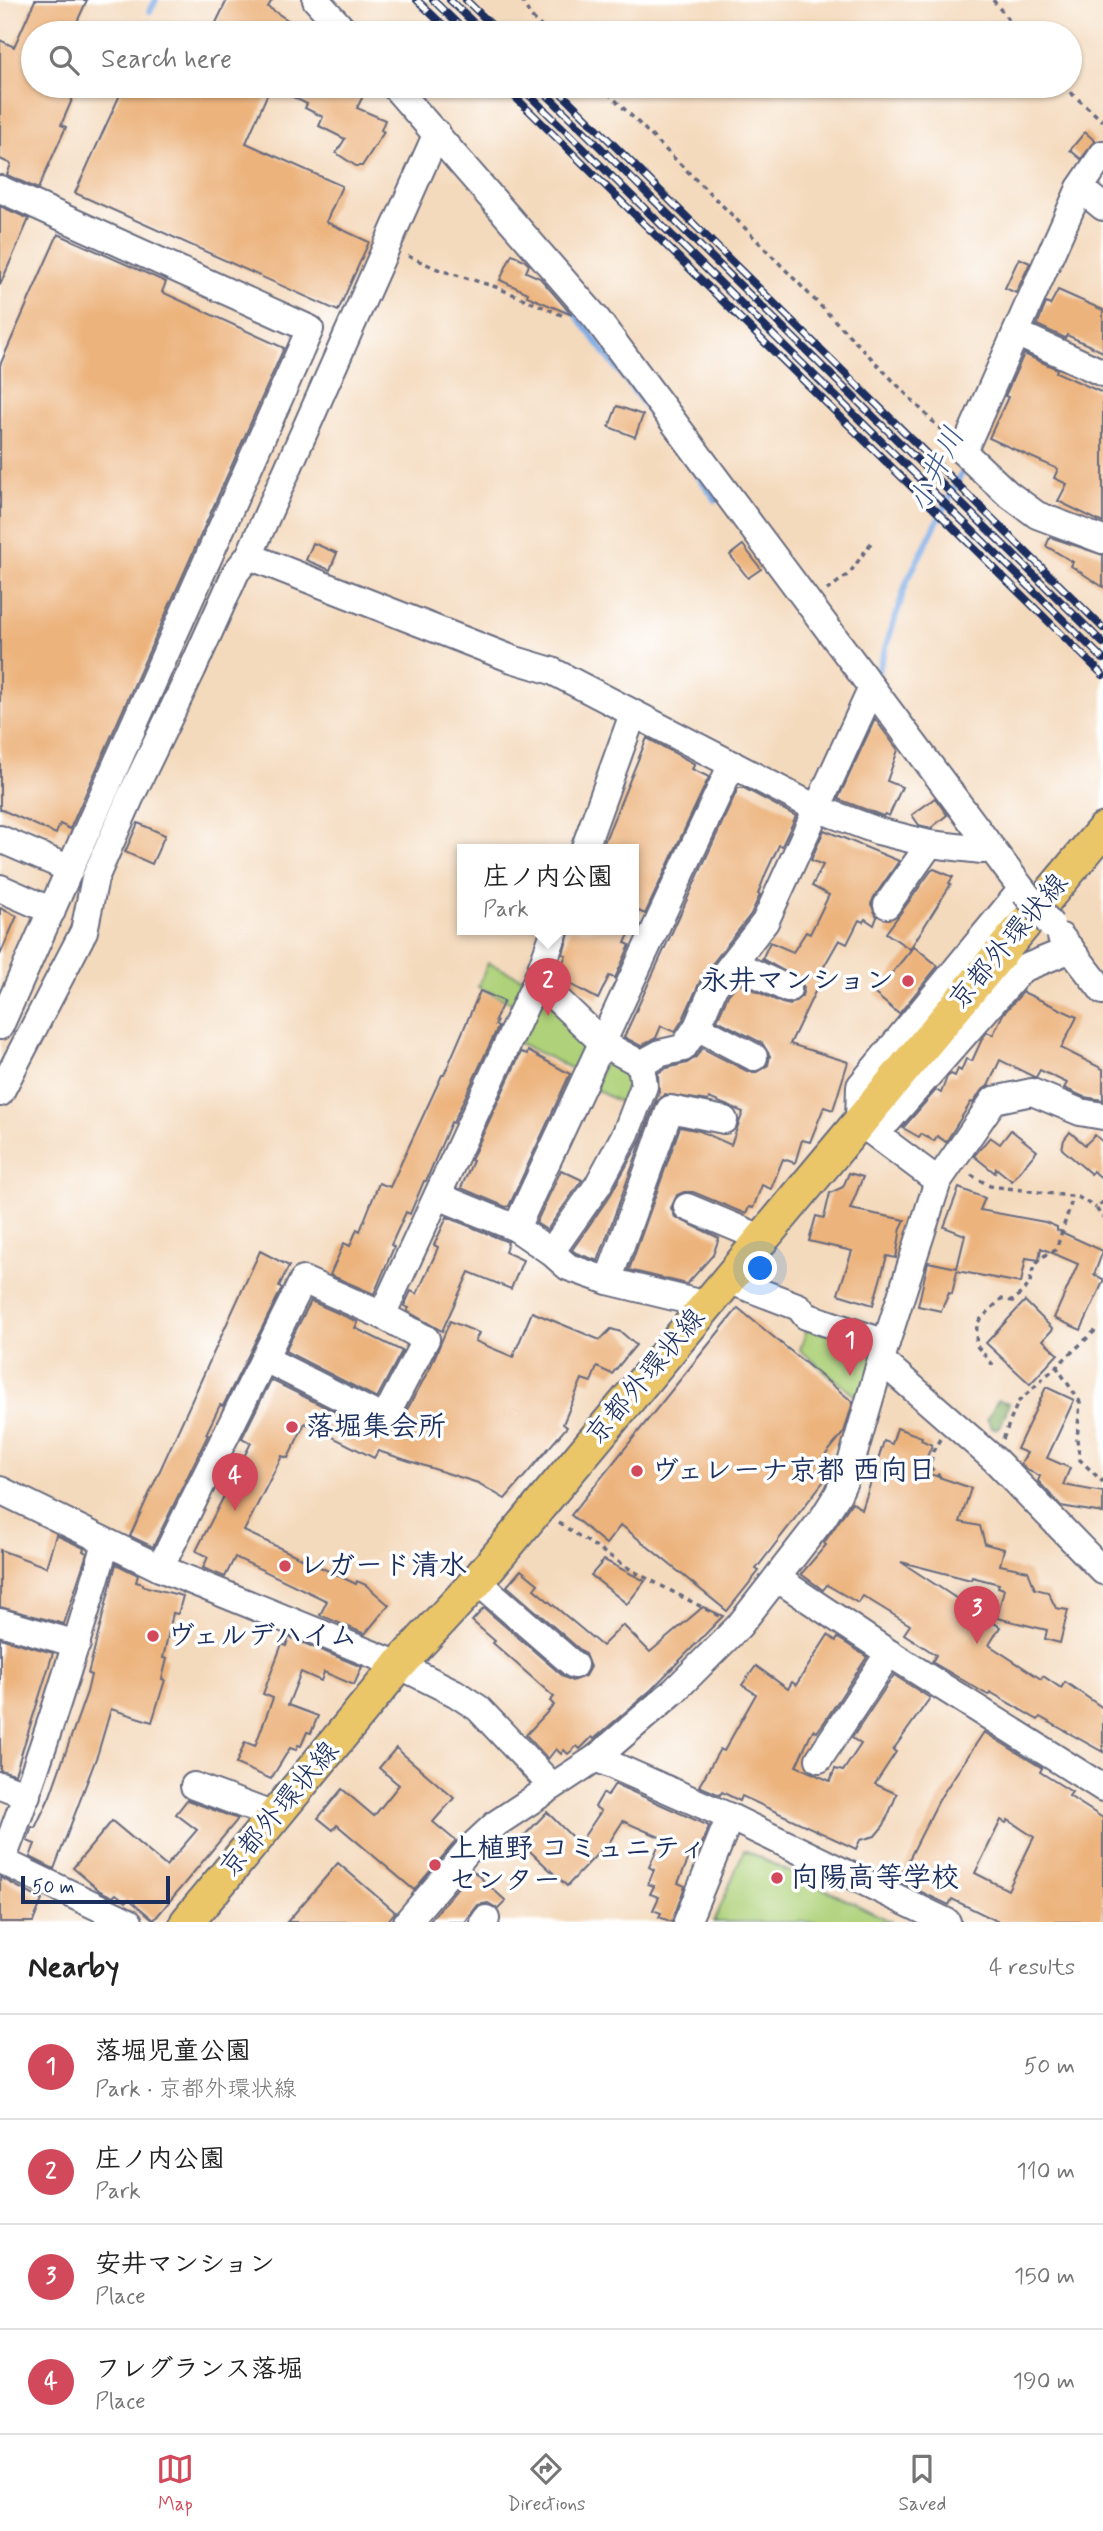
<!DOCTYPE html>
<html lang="en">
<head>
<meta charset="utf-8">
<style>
  body { margin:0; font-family:Mynerve,"Klee One",sans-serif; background:#f2f2f2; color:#222 }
  .scale { position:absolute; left:21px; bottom:18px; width:149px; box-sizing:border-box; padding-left:7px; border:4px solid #1b2f5e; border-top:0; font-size:19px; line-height:24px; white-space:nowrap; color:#1b2f5e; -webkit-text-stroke:5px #fff; paint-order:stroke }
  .you { position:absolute; left:761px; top:1269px; width:24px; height:24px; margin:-18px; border:5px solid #fff; border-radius:50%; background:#1a73e8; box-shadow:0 0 0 10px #1a73e833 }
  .badge { display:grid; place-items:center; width:46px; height:46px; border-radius:50%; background:#d1495b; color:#fff; font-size:23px; font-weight:700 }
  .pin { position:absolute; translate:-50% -58px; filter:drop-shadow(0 2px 4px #0008) }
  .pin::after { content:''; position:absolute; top:37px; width:24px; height:21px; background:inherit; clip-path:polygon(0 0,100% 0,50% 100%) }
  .popup { position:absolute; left:457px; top:844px; width:182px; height:91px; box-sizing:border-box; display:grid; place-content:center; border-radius:0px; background:#fff; filter:drop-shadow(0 2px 5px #0005); font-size:23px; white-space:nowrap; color:#767676 }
  .popup b { font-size:26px; color:#222 }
  .popup::after { content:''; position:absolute; left:50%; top:100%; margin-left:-14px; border:14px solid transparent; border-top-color:#fff }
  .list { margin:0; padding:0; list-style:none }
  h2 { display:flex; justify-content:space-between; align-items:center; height:91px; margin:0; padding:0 28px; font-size:30px }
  h2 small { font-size:23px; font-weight:400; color:#767676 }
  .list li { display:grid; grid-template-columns:46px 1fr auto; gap:21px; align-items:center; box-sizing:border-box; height:105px; padding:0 28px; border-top:2px solid #e0e0e0 }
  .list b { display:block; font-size:26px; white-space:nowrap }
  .list p { margin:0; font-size:23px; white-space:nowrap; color:#767676 }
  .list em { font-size:23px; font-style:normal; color:#767676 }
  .icon { flex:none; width:38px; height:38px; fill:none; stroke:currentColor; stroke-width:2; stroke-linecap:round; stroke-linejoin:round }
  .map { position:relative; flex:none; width:1103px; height:1922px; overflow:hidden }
  .search { position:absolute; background:#fff; box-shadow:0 2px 5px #0004; left:21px; right:21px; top:21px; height:77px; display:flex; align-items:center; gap:18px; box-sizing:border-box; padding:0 24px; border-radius:38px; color:#767676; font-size:26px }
  .sheet { height:511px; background:#fff }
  nav { display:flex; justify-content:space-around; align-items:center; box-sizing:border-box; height:98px; border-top:2px solid #e0e0e0; background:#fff; font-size:19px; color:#767676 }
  nav a { display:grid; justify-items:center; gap:4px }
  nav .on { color:#d1495b }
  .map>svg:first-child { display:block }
  .green { fill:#aed179; stroke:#64806c; stroke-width:2 }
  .forest { fill:#8ab369; stroke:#527164; stroke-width:2 }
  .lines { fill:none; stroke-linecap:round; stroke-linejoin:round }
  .stream { stroke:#7cace6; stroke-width:6 }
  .building { fill:#ecb37d; fill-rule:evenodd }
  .minor-casing { stroke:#676b7f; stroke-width:30 }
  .major-casing { stroke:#676b7f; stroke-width:37 }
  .path { stroke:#676b7f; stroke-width:3.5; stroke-dasharray:5 5; stroke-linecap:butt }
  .minor { stroke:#fff; stroke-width:26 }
  .major { stroke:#ebc669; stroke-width:33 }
  .rail-casing { stroke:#1b2f5e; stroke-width:8 }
  .rail { stroke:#fff; stroke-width:5; stroke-dasharray:16; stroke-linecap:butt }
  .minor-bridge-casing { stroke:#676b7f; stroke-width:30; stroke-linecap:butt }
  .minor-bridge { stroke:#fff; stroke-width:26 }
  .poi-dot { fill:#d1495b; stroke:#fff; stroke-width:2.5 }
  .labels { text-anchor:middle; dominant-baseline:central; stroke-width:7; stroke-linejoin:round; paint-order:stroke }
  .street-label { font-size:28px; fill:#1b2f5e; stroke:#fff }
  .poi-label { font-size:28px; font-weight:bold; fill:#1b2f5e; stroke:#fff; text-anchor:start }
  .water-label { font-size:30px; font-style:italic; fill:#3d5b8e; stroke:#fff }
</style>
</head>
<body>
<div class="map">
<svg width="1103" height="1922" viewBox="0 0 1103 1922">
  <rect width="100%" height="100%" fill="#fff"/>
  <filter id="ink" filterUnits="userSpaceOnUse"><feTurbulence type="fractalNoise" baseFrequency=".0143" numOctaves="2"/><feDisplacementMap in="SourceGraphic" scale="14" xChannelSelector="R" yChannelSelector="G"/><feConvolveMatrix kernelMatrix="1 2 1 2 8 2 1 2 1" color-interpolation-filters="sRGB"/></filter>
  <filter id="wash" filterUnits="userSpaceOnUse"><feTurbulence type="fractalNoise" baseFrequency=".00686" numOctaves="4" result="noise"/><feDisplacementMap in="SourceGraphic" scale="28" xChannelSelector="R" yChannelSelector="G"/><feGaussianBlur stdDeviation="1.57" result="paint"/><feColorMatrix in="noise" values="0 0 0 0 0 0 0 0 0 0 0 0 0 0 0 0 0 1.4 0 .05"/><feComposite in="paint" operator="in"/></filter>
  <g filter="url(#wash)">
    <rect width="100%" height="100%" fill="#f4dabd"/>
    <g class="green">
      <path d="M488 963 529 981 518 1006 478 987Z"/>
      <path d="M542 994 586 1038 591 1051 581 1073 519 1043Z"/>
      <path d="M607 1057 642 1084 631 1108 592 1088Z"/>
      <path d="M807 1329 876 1348 862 1402 800 1350Z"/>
      <path d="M744 1850 892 1922H714Z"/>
    </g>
    <path class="forest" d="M998 1400 1009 1403 1000 1428 993 1429 987 1419Z"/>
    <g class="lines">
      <g class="stream">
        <path d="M150 11 156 0"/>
        <path d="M571 308 716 500"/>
        <path d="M875 681 907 581 967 463"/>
        <path d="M472 1865 491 1846"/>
      </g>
    </g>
    <g id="blocks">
      <g class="building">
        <path d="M35 0H87L72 33H33V86H78L61 125 66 127 38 189 7 175 11 164 0 159V40L14 47Z"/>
        <path d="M227 0H272L268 7 307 33H211Z"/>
        <path d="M124 86H343L363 96 357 108 385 120 381 130 384 132 362 166H356L336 153 345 139 319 126 323 117 305 108 307 104 271 86 246 143 342 186 326 222 369 242 338 311 75 193Z"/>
        <path d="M1085 132 1095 141 1081 159 1070 150Z"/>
        <path d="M0 206 29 219 0 285Z"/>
        <path d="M58 234 166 282 162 292 284 348 70 829 60 824 56 834 0 809V365Z"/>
        <path d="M512 254 524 260 529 265 526 272 540 278 572 315 527 296 528 293 500 280Z"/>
        <path d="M1019 258 1030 263 1016 293 1005 288Z"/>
        <path d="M1058 290 1103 310V352L1067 335 1065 338 1037 325 1046 303 1050 305Z"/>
        <path d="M1024 354 1057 369 1056 372 1103 393V523L1058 501 1067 484 1054 478 1058 469 989 438 1008 397 1005 396Z"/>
        <path d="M617 406 643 415 635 437 609 427Z"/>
        <path d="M1050 537 1103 555V587L1071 566 1073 562 1046 546Z"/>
        <path d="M313 543 337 553 330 570 306 560Z"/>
        <path d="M743 545 761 569 748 578 730 555Z"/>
        <path d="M875 719 898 750 887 781 902 787 889 816 885 814 883 816 838 799Z"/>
        <path d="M647 738 695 764 692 769 709 777 645 914 634 909V850H601Z"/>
        <path d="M738 788H744L796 816 782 846 779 845 766 873 758 894 760 895 751 914 702 977 683 1019 675 1032 661 1026 656 1038 641 1046 624 1037Z"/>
        <path d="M935 798 947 815 931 828 919 825 912 815Z"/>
        <path d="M138 823 165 835 152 864 125 852Z"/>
        <path d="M824 830 899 861 874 897 871 904 877 917 874 925 865 919 863 922 859 920 847 944 839 940 822 970 825 971 790 1044 848 1062 833 1110 824 1107 810 1142 802 1140 795 1163 783 1159 771 1189 762 1185 753 1208 749 1207 746 1214 693 1192H684L677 1195 671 1208 675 1217 719 1238 713 1255 687 1284 629 1270 680 1127 700 1131 731 1145 743 1112 709 1098 708 1101 665 1094 655 1104 598 1261 576 1253 572 1250 611 1194 641 1139 659 1092 658 1073 667 1068 687 1063 696 1057 702 1048 747 1071 755 1073 768 1065 770 1056 762 1043 717 1020 728 995 738 983 782 1003 790 1005 802 996 804 988 800 980 762 959 770 942 793 952 806 932 810 934 829 895 812 886 823 865 811 860Z"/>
        <path d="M934 869 953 877 949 883 951 884 910 949 886 933 931 871Z"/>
        <path d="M0 908 17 916 0 955Z"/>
        <path d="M570 930H631L625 943 630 945 615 978 609 976 598 999 557 977 566 955 563 954Z"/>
        <path d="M914 946 938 966 899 1014 875 994Z"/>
        <path d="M480 991 504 1001 495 1020 497 1021 495 1025 498 1027 453 1123 451 1122 426 1181H424L410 1214 406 1212 391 1245 394 1247 374 1294 330 1275 344 1243 350 1246 357 1229 360 1231 379 1183 390 1187 442 1075H444Z"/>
        <path d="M1023 992 1077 1017 1061 1048 1103 1069V1100L1084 1097 1064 1088 1067 1083 1040 1070 1036 1077H1034L1000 1060 988 1086 981 1091 973 1103 971 1102 946 1142 937 1136 934 1141 921 1134 919 1137 903 1128 936 1090 941 1093 947 1077 951 1074 955 1076 958 1069 961 1071 966 1059 972 1061 982 1039 987 1032 993 1035 1003 1014Z"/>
        <path d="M528 1051 570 1074 509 1206 506 1207 461 1188 473 1161 471 1160 521 1052 527 1054Z"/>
        <path d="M1011 1130 1037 1151 1012 1181 996 1168 995 1173 974 1156 990 1137 1000 1144Z"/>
        <path d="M1070 1132 1085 1145 1095 1135 1103 1142V1179L1093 1171 1091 1174 1062 1149 1064 1140Z"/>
        <path d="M561 1170 582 1180 547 1230 536 1223Z"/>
        <path d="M849 1173 863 1177 850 1209 905 1220 901 1228 896 1258 887 1256 873 1305 838 1294 852 1251 809 1241 816 1216 824 1218 830 1193 843 1187Z"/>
        <path d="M959 1188 985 1198 980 1210 1045 1222 1057 1227V1230L1103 1251 1094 1275 1103 1279V1282L1081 1330 1054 1318 1078 1264 1041 1248 1039 1260 1026 1258 1021 1283 957 1271 952 1294 949 1293 941 1311 918 1306 928 1262 957 1268 965 1235 944 1227Z"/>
        <path d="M447 1217 508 1242 505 1252 523 1260 511 1289 469 1272 442 1331 407 1311 409 1308 404 1306 411 1291 417 1294 435 1255 438 1247 434 1245Z"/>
        <path d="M260 1251 289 1266 279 1286 282 1288 223 1406 220 1405 206 1434 208 1435 153 1547 130 1536Z"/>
        <path d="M311 1301 358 1322 355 1328 402 1351 377 1398 285 1351Z"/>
        <path d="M1025 1301 1053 1329 1043 1340 1058 1354 1030 1384 986 1343Z"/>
        <path d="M738 1308 853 1402 844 1432 818 1464 830 1473 756 1569 759 1571 727 1611 621 1525 606 1544 571 1515Z"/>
        <path d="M532 1312 600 1340 611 1329 621 1332 636 1345 612 1374 597 1367 591 1382 582 1379 563 1424 567 1427 505 1499 478 1483 378 1451 374 1458 305 1423 288 1458 282 1456 244 1531 339 1576 356 1584 357 1581 366 1585 389 1605 365 1634 320 1615 327 1601 235 1557 225 1577 203 1568 208 1557 196 1551 251 1443 242 1438 271 1380 377 1433 385 1435 393 1432 398 1426 430 1368 450 1321 479 1333 475 1341 513 1357Z"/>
        <path d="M1046 1387 1074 1400 1047 1458 1070 1468 1063 1485 1103 1492V1513L1061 1506 1038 1481 1040 1476 1027 1470 1021 1464 1027 1453 1017 1449Z"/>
        <path d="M897 1428 922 1437 921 1440 932 1445 921 1471 971 1488 960 1522 980 1526 985 1544 1004 1549 1000 1565 1028 1571 1035 1589 1048 1592 1056 1608 1068 1610 1060 1643 1045 1639 1047 1630 997 1618 1004 1589 998 1587 999 1584 972 1577 971 1580 901 1562 1000 1627 989 1645 1041 1679 1043 1676 1061 1688 1065 1682 1103 1708V1752L1040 1717 1038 1720 990 1692 988 1695 932 1662 936 1655 904 1634 910 1625 863 1596 858 1603 827 1585 823 1590 801 1574 826 1545 824 1543 852 1502 862 1510 884 1441 892 1444Z"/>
        <path d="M56 1535 84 1548 83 1551 87 1553 64 1624 0 1607V1550L46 1567Z"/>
        <path d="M604 1560 645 1581 627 1604 591 1575Z"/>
        <path d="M116 1564 138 1575 136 1582 143 1584V1586L183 1596 178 1614 173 1613 163 1658 167 1659 162 1679 165 1680 152 1722 111 1709 98 1753 54 1869 30 1857 35 1844 27 1841 32 1827 35 1828 50 1796 87 1692 91 1675 88 1674Z"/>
        <path d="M521 1570 538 1584 534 1589 602 1646 623 1625 650 1652 703 1607 723 1616 651 1690 594 1739 592 1737 580 1749 577 1746 568 1754 564 1750 561 1754 556 1749 548 1759 526 1735 554 1705 550 1701 554 1697 493 1643 495 1641 472 1621 484 1608 564 1677 572 1681 585 1676 590 1667 585 1654 507 1586Z"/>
        <path d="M828 1635 836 1641 838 1638 867 1657 825 1721 817 1732 813 1730 796 1766 830 1781 835 1769 843 1771 861 1744 852 1738 894 1675 930 1698 893 1750 896 1752 875 1784 897 1794 884 1825 875 1836 860 1840 856 1849 742 1796 740 1801 722 1792 720 1795 699 1786 720 1749 724 1751 756 1694 742 1685 756 1666 788 1689 792 1682 796 1685Z"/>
        <path d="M289 1637 362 1667 354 1685 324 1672 321 1681 301 1672 288 1705 318 1716 311 1733 307 1732 301 1746 298 1745 296 1750 290 1748 271 1779 236 1764 245 1742 255 1746 273 1698 263 1694 282 1644 286 1646Z"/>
        <path d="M0 1638 53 1653 15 1774 0 1770Z"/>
        <path d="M984 1732 1042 1768 1040 1772 1072 1792 1069 1796 1103 1818V1922H999L952 1899 949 1905 898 1881 940 1798ZM1001 1820 1006 1823 1008 1820 1034 1837 1008 1890 975 1873Z"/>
        <path d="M396 1748 454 1798 433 1822 456 1841 414 1890 337 1825 333 1830 318 1818 342 1789 374 1816 399 1785 379 1768Z"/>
        <path d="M615 1784 709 1826 699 1851 697 1850 696 1853 692 1851 678 1883 685 1886 672 1922 659 1917 661 1913 653 1910 659 1897 650 1894 654 1886 648 1884 654 1870 649 1867 662 1838 623 1821 605 1849 603 1848 567 1886 519 1841 547 1812 579 1844 601 1811 595 1807 603 1793 607 1796Z"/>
        <path d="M187 1800 238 1819 154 1920 129 1899 126 1902 116 1894 113 1897 100 1891 73 1868 112 1821 166 1866 197 1830 176 1814Z"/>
        <path d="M338 1863 395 1912 387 1922H287Z"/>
        <path d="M472 1870 506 1901 498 1909 488 1903 478 1905 465 1922H429Z"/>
        <path d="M0 1877 42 1900 33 1922H0Z"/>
      </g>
    </g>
  </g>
  <g filter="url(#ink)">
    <use href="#blocks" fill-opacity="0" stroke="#676b7f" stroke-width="2"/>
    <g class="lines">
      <g class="minor-casing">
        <g id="minor">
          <path d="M316 0 346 33"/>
          <path d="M394 86 596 318 1025 893"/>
          <path d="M1103 154 1080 188 968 441 960 449 1007 493 1037 515 1103 540"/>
          <path d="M1080 188 1103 207"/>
          <path d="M0 189 310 329 0 1026"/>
          <path d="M1016 333 1103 373"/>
          <path d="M249 556 512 659 552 671 816 808 878 831 930 844 982 850 992 849"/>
          <path d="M0 839 70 869"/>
          <path d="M584 850 633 714"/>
          <path d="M0 888 52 911"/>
          <path d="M887 905 930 844"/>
          <path d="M1061 937 1103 991"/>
          <path d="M733 963 788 989"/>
          <path d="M537 980 604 1044 641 1064 661 1053 683 1048 697 1027 714 987 765 922 872 688"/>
          <path d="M697 1027 754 1057"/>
          <path d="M0 1093 84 931 95 878 130 798 192 670 236 572 249 556 437 133"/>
          <path d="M859 1122 860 1086 1022 889"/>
          <path d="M859 1122 888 1121 1022 969 1071 949"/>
          <path d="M859 1122 938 1181"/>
          <path d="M438 1196 516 1228 551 1252 568 1267 608 1281 707 1305"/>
          <path d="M687 1207 761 1238"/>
          <path d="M516 1228 732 764"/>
          <path d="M551 1252 598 1185 626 1133 644 1086 641 1064"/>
          <path d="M728 1280 799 1307 806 1316 886 1343"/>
          <path d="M608 1281 670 1109 724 1120"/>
          <path d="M265 1359 384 1419 426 1339 382 1315"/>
          <path d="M882 1361 995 1460 1103 1571"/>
          <path d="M0 1490 160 1568 399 1665 455 1693 478 1708 552 1786"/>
          <path d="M160 1568 303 1280 382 1315 537 980 555 930"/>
          <path d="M778 1579 889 1653 1103 1788"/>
          <path d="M477 1581 574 1665"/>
          <path d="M0 1622 77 1644"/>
          <path d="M596 1758 730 1817 947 1922"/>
          <path d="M819 1759 889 1653"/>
          <path d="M0 1785 27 1795"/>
          <path d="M194 1786 274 1816"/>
          <path d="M0 1860 129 1922"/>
          <path d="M2 1861C42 1756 75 1650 106 1543"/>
          <path d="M407 1922 470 1848 497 1823 596 1758 674 1691 739 1626 823 1518 838 1494 849 1470 886 1343 938 1181 994 1100 1032 1092 1080 1112 1103 1116"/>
          <path d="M484 1922 486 1919"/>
          <path d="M687 1922 730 1817"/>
        </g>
      </g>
      <g class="major-casing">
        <path id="major" d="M187 1922 399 1665 477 1581 1103 830"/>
      </g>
      <g class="path">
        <path d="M522 0 531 17 548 33"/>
        <path d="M993 0 1019 33"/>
        <path d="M601 86 741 224 944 433"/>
        <path d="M1063 86 1103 121"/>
        <path d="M408 256 440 270 496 287 564 316"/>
        <path d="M827 590 849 574 873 540"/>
        <path d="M971 1175 990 1186 1078 1197 1096 1208"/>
        <path d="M1103 1202 1096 1208 1103 1218"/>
        <path d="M993 1365 976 1345 977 1323 1001 1299 1013 1301 1030 1284C1031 1266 1038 1257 1056 1250L1073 1197"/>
        <path d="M1056 1366 1080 1402 1077 1440 1080 1460 1103 1482"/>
        <path d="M940 1439 933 1451 930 1467 942 1479"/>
        <path d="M1003 1439 1018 1402 1097 1329"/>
        <path d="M559 1523 633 1571 719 1616"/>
      </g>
      <use href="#minor" class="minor"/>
      <use href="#major" class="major"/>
      <g class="rail-casing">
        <g id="rail">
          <path d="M417 0 451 33"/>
          <path d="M433 0 467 33"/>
          <path d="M450 0 484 33"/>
          <path d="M466 0 500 33"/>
          <path d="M504 86 1103 675"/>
          <path d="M520 86 1103 659"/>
          <path d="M538 86 1103 643"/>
          <path d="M554 86 1103 628"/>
        </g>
      </g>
      <use href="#rail" class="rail"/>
      <g class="minor-bridge-casing">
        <path id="minor-bridge" d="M1025 893 1051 925"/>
      </g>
      <use href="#minor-bridge" class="minor-bridge"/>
    </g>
  </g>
  <g class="poi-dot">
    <circle cx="908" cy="981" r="7"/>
    <circle cx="292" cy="1427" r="7"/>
    <circle cx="637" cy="1471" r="7"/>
    <circle cx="285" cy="1566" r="7"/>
    <circle cx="153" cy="1636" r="7"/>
    <circle cx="435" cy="1865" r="7"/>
    <circle cx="777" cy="1878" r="7"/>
  </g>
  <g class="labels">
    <g class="street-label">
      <text transform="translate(1009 942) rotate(-50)">京都外環状線</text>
      <text transform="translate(646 1377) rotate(-50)">京都外環状線</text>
      <text transform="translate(280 1810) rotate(-50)">京都外環状線</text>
    </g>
    <g class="poi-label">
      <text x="894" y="981" text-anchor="end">永井マンション</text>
      <text x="306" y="1427">落堀集会所</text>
      <text x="651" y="1471">ヴェレーナ京都 西向日</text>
      <text x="299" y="1566">レガード清水</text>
      <text x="167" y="1636">ヴェルデハイム</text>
      <text x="449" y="1849">上植野 コミュニティ<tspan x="449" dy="32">センター</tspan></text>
      <text x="791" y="1878">向陽高等学校</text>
    </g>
    <g class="water-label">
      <text transform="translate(937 470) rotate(-64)">小井川</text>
    </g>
  </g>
</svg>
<div class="scale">50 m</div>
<div class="you"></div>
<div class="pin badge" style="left:850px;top:1376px">1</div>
<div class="pin badge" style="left:548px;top:1016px">2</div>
<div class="popup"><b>庄ノ内公園</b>Park</div>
<div class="pin badge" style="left:977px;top:1644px">3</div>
<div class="pin badge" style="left:235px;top:1511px">4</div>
<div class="search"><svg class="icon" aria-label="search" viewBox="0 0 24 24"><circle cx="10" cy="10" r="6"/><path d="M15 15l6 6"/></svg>Search here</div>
</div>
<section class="sheet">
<h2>Nearby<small>4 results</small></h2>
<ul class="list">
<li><span class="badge">1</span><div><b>落堀児童公園</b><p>Park · 京都外環状線</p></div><em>50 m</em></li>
<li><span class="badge">2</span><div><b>庄ノ内公園</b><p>Park</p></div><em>110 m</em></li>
<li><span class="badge">3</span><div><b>安井マンション</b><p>Place</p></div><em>150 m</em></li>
<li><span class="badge">4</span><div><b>フレグランス落堀</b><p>Place</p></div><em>190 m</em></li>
</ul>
</section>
<nav>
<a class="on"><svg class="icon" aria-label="map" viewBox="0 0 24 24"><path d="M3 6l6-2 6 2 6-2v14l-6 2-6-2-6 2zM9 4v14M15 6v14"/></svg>Map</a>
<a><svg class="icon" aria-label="directions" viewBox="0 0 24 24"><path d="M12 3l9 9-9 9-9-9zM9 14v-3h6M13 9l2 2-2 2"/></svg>Directions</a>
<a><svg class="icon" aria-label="saved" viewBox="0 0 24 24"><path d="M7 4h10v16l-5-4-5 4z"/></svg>Saved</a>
</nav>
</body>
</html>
